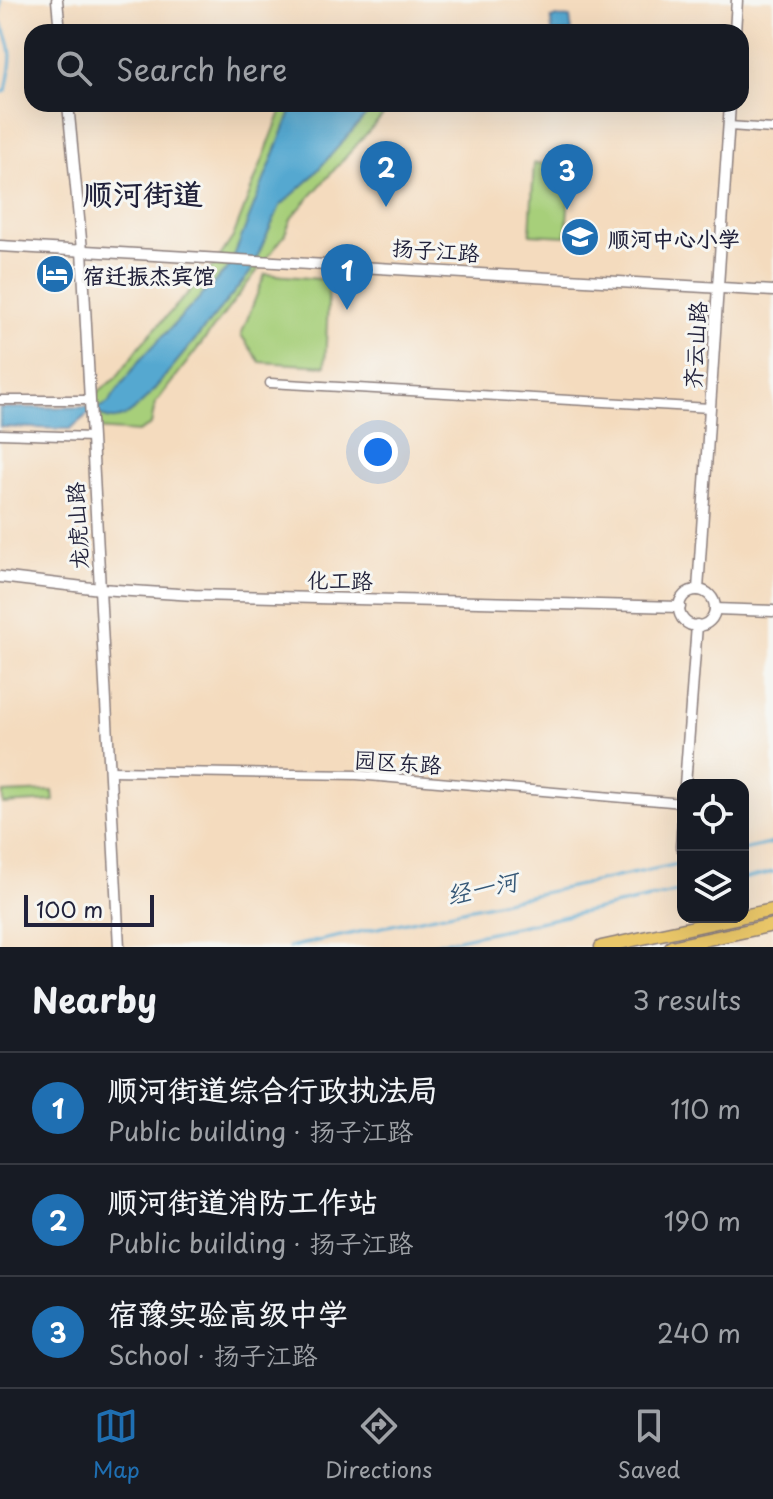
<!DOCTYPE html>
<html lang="en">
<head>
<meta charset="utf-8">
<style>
  body { margin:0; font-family:"Playpen Sans","LXGW WenKai TC",sans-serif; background:#242831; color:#f1f3f6 }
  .controls { position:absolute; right:24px; bottom:24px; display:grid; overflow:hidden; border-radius:16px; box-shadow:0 8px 32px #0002 }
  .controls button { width:72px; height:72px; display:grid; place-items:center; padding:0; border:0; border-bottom:2px solid #363941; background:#171b24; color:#f1f3f6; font:40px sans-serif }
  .scale { position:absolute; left:24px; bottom:20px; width:130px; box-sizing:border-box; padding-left:8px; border:4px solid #22223b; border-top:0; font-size:22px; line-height:28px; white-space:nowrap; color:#22223b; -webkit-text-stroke:6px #f6f6f2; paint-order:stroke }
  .you { position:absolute; left:378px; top:452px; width:28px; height:28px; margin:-20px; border:6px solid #fff; border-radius:50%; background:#1a73e8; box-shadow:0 0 0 12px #1a73e833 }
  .badge { display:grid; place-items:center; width:52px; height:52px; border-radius:50%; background:#1f6fb2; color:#fff; font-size:26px; font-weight:700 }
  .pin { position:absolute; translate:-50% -66px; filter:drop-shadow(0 2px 4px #0008) }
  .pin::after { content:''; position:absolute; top:42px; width:28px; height:24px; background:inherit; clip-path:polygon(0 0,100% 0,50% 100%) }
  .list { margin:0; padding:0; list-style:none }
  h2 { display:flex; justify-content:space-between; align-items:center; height:104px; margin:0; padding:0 32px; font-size:34px }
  h2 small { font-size:26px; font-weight:400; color:#9ea1a6 }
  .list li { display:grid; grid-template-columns:52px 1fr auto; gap:24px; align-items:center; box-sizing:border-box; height:112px; padding:0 32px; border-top:2px solid #363941 }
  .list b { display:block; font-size:30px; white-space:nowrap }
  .list p { margin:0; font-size:26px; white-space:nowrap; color:#9ea1a6 }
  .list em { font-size:26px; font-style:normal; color:#9ea1a6 }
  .icon { flex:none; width:44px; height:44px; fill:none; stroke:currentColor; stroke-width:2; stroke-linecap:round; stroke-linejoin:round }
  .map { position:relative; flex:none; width:773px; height:947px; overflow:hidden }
  .search { position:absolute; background:#171b24; box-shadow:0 8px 32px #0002; left:24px; right:24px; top:24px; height:88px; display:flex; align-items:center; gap:20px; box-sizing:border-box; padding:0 28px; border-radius:24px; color:#9ea1a6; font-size:30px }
  .sheet { height:440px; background:#171b24 }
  nav { display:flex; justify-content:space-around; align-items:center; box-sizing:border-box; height:112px; border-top:2px solid #363941; background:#171b24; font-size:22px; color:#9ea1a6 }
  nav a { display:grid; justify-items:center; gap:4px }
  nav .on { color:#1f6fb2 }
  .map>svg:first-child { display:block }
  .green { fill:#a7cf7a; stroke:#64785a; stroke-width:2 }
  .water { fill:#55a8d0; stroke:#3c6586; stroke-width:2 }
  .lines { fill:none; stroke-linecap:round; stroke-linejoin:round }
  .stream { stroke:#55a8d0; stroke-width:3 }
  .minor-casing { stroke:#8b7e7c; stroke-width:11 }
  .tertiary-casing { stroke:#8b7e7c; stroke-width:13 }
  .primary-casing { stroke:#8b7e7c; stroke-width:15 }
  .minor { stroke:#fff; stroke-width:8 }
  .tertiary { stroke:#fff; stroke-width:10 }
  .primary { stroke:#eac769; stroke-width:12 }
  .labels { text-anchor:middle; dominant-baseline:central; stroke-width:6; stroke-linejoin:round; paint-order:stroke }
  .poi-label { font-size:22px; font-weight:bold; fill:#22223b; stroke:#f6f6f2; text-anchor:start }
  .street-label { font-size:22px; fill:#22223b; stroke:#f6f6f2 }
  .water-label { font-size:24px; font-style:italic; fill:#365877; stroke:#f6f6f2 }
  .district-label { font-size:30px; font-weight:bold; fill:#22223b; stroke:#f6f6f2 }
</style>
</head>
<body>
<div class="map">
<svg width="773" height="947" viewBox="0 0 773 947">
  <rect width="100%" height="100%" fill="#f6f6f2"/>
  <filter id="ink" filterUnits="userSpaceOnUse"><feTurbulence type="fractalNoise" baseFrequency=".0125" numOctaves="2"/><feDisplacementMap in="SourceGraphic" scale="16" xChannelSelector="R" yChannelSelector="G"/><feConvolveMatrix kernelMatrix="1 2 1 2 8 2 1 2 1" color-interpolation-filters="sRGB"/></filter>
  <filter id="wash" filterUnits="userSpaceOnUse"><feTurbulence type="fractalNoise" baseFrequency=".006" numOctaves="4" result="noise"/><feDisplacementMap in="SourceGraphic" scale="32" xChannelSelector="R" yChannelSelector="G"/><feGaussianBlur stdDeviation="1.8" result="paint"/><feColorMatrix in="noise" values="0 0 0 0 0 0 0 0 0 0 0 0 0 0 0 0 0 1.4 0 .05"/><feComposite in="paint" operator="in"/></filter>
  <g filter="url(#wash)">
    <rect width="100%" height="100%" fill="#f4dbbe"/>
    <g class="green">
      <path d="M284 104H393L292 217 284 236 155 404 151 425 138 432 96 429 94 400 99 391 116 378 143 342 215 264 233 237Z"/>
      <path d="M534 163 571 166 566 236 530 234Z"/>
      <path d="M265 274 329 280 325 366 260 362 241 335Z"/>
      <path d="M53 791 54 801 3 804V793Z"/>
    </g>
    <g class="water">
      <path d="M557 17 570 18 572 32H552L551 19Z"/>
      <path d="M294 104H376L309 180 280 206 250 273 148 397C135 410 116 430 98 412L87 415 70 429 0 427V408L101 407 108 403 139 361 230 266Z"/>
    </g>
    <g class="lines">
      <g class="stream">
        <path d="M0 18V0"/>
        <path d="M0 21C15 50 12 59 6 91L0 93"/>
        <path d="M743 850 773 843"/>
        <path d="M743 879 773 872"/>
        <path d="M289 947 683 863"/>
        <path d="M421 947 683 891"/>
      </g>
    </g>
  </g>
  <g filter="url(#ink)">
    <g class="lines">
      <g class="minor-casing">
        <g id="minor">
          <path d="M729 126 773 129"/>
          <path d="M270 383 710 408"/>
          <path d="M0 400H90"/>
          <path d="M0 434 92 437"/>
          <path d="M110 771 357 775 683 803"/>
        </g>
      </g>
      <g class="tertiary-casing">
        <g id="tertiary">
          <path d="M57 0 60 32"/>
          <path d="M735 32 737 0"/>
          <path d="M68 104 82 250 119 947"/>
          <path d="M0 246 773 291"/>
          <path d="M0 577 100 589 194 595 680 607"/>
          <path d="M698 590 730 104"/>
          <circle cx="697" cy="608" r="18"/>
          <path d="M715 609 773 611"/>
          <path d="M685 785 697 625"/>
          <path d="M681 847 683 818"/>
        </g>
      </g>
      <g class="primary-casing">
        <g id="primary">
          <path d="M743 916 773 910"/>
          <path d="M601 947 740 917"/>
          <path d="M671 947 773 925"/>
        </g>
      </g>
      <use href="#minor" class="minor"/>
      <use href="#tertiary" class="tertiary"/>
      <use href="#primary" class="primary"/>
    </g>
  </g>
  <defs>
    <g id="school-disc" transform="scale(2)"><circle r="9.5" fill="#1f6fb2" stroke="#f6f6f2"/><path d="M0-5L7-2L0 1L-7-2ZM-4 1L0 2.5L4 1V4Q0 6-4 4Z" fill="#fff"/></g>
    <g id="hotel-disc" transform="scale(2)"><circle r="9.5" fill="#1f6fb2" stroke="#f6f6f2"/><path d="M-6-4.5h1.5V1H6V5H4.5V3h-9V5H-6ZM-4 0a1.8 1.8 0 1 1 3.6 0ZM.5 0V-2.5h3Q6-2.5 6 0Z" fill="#fff"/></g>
  </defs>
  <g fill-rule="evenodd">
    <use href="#school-disc" x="580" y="237"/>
    <use href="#hotel-disc" x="55" y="274"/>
  </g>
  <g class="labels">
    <g class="poi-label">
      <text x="608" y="237">顺河中心小学</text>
      <text x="83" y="274">宿迁振杰宾馆</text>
    </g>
    <g class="street-label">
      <text transform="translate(436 249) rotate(4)">扬子江路</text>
      <text transform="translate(694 345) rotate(-86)">齐云山路</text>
      <text transform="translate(76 526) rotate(-93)">龙虎山路</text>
      <text transform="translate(340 579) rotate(1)">化工路</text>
      <text transform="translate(398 761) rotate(4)">园区东路</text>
    </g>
    <g class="water-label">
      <text transform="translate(482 887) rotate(-12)">经一河</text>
    </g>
    <g class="district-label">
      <text x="143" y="192">顺河街道</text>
    </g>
  </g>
</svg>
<div class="controls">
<button><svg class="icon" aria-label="locate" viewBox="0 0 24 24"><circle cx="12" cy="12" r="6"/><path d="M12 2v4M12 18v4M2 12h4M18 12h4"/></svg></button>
<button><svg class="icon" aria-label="layers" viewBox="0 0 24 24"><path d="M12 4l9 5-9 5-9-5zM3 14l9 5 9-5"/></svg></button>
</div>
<div class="scale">100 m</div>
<div class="you"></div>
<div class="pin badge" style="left:347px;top:310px">1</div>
<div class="pin badge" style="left:386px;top:207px">2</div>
<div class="pin badge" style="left:567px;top:210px">3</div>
<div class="search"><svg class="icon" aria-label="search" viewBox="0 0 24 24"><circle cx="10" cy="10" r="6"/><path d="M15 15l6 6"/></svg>Search here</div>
</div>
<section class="sheet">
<h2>Nearby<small>3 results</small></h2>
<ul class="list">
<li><span class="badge">1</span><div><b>顺河街道综合行政执法局</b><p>Public building · 扬子江路</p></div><em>110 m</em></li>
<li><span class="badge">2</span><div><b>顺河街道消防工作站</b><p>Public building · 扬子江路</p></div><em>190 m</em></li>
<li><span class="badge">3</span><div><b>宿豫实验高级中学</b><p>School · 扬子江路</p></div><em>240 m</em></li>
</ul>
</section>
<nav>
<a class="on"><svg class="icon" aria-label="map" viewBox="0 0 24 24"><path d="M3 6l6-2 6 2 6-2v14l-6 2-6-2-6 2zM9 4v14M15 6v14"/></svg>Map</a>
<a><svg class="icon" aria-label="directions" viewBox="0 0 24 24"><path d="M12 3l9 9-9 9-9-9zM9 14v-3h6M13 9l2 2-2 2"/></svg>Directions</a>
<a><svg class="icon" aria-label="saved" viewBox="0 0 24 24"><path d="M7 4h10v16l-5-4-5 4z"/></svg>Saved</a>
</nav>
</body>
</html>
